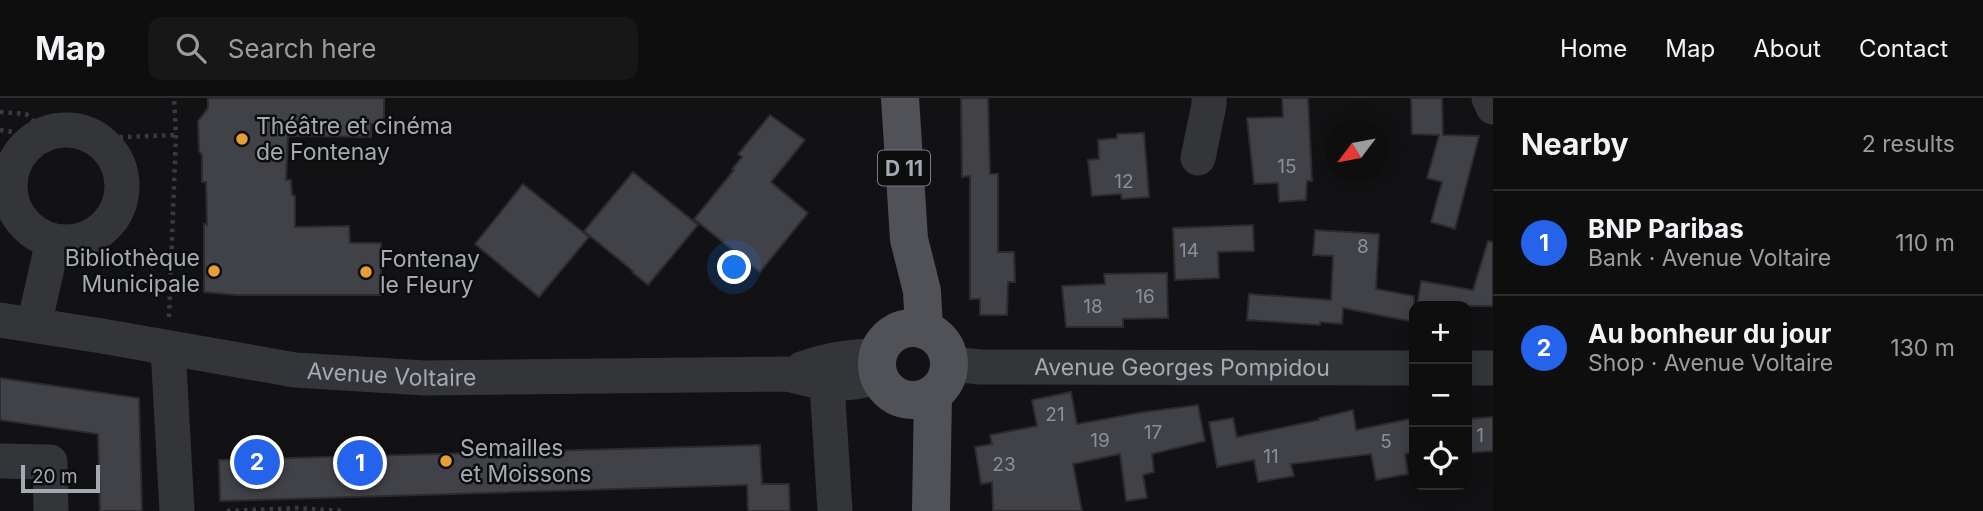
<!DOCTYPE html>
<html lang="en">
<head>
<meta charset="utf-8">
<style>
  body { margin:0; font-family:Inter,sans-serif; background:#171718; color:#f1f3f6 }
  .controls { position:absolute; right:21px; bottom:21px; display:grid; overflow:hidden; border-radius:14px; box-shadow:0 4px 18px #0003 }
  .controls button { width:63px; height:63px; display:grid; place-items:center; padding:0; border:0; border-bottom:2px solid #2e2e2f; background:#0e0e0f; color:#f1f3f6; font:35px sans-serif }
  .compass { position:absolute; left:1325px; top:21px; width:63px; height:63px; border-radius:50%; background:#0e0e0f; box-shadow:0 4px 18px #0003; rotate:238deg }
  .scale { position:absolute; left:21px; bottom:18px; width:79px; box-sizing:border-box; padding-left:7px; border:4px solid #a4aab3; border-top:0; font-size:19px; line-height:24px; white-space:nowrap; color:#a4aab3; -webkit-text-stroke:5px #0d0d0e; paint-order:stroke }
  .you { position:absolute; left:735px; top:170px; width:24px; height:24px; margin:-18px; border:5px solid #fff; border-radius:50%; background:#1a73e8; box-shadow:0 0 0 10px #1a73e833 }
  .badge { display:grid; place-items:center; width:46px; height:46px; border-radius:50%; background:#2563eb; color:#fff; font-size:23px; font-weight:700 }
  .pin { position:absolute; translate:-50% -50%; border:4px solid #fff; box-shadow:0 2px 7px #0006 }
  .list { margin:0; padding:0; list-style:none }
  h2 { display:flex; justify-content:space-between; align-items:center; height:91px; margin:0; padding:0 28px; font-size:30px }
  h2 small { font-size:23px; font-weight:400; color:#9b9c9e }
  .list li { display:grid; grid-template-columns:46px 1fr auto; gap:21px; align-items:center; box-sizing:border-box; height:105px; padding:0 28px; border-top:2px solid #2e2e2f }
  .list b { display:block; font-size:26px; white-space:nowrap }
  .list p { margin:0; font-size:23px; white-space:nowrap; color:#9b9c9e }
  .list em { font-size:23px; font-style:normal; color:#9b9c9e }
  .icon { flex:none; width:38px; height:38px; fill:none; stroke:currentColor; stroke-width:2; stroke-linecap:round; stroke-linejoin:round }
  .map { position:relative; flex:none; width:1493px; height:413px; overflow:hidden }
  header { display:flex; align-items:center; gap:42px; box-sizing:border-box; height:98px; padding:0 35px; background:#0e0e0f; border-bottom:2px solid #2e2e2f }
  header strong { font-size:33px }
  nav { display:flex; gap:38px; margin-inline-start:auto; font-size:24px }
  .search { width:490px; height:63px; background:#171718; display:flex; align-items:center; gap:18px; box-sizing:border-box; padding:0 24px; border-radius:14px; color:#9b9c9e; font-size:26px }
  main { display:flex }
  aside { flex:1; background:#0e0e0f }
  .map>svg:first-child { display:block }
  .building { fill:#414247; stroke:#2c2c2f; stroke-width:2 }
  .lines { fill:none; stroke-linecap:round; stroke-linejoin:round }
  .path { stroke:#393b3f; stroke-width:4.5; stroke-dasharray:3.5 5; stroke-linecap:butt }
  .minor { stroke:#333538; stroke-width:35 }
  .major { stroke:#505257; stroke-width:38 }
  .poi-dot { fill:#e69e37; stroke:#0d0d0e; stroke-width:2.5 }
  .labels { text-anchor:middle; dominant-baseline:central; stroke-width:5; stroke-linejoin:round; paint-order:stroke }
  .number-label { font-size:19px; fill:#8b9098 }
  .shield { fill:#0d0d0e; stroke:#777b82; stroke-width:2 }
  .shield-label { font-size:21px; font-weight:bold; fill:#a4aab3 }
  .poi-label { font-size:23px; fill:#a4aab3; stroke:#0d0d0e; text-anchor:start }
  .street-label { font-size:23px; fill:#a4aab3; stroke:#0d0d0e }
</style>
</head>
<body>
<header>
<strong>Map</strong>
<div class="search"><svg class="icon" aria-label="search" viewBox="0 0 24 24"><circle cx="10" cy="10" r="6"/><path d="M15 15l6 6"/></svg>Search here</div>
<nav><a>Home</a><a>Map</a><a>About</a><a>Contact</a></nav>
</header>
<main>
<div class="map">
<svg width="1493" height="413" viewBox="0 0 1493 413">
  <rect width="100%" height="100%" fill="#121214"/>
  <g class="building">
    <path d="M208 0H384V26H371V39L288 38 286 82H291L292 97 295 98V129L349 128 350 145H381V197H236L204 194V126L207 127 206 84H202V57L199 53 198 23 208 10Z"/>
    <path d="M961 0H988L990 76H998V154H1014L1015 184H1008L1007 217H980V201H970V78L962 79Z"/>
    <path d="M1282 0H1308L1312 83H1307L1306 102 1279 104 1278 85 1254 86 1247 20 1283 19Z"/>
    <path d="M1411 0H1442L1443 37 1479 38 1455 131 1431 124 1442 84 1427 80 1439 37 1412 36Z"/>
    <path d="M770 17 805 42 771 84 808 115 760 174 694 121 734 72 732 71 742 59 738 56Z"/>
    <path d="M1144 35 1149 99 1122 101 1121 96 1092 98 1088 62 1099 61 1098 42 1117 40V36Z"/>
    <path d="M633 74 698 127 648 187 632 174 633 173 584 133Z"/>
    <path d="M523 86 589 139 539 199 475 146Z"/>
    <path d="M1253 127 1254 153 1218 154 1219 180 1175 182 1173 130Z"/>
    <path d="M1315 132 1379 136 1376 191 1414 198V224L1343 210 1342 226 1320 224V227L1247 222 1249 196 1331 202 1333 158 1313 157Z"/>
    <path d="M1488 143 1493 144V208H1417L1421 183 1473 192Z"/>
    <path d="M1167 175 1168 220 1123 221V229H1066L1062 188 1105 186 1104 176Z"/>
    <path d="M0 280 139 300 142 413H100L98 336 0 322Z"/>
    <path d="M1071 294 1077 326 1144 314 1198 307 1205 343 1152 356 1154 374 1143 377 1147 400 1126 403 1120 356 1073 366 1082 413H993L992 384 981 386 975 349 992 346 990 337 1037 328 1032 302Z"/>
    <path d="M1353 312 1356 332 1414 320V354L1405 356 1408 376 1376 382 1371 356 1291 366 1294 378 1258 384 1254 362 1217 369 1209 324 1233 320 1237 339 1319 322V320Z"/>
    <path d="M1493 319V353L1467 355V321Z"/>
    <path d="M760 347 762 386H789L790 413H748L747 387 220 403 219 362Z"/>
  </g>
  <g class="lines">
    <g class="path">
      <path d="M0 14 26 16 46 35"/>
      <path d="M0 32 13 34 20 55"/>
      <path d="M94 40 176 37"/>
      <path d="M169 219 176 37 174 0"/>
      <path d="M227 413 297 410 345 413"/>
    </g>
    <g class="minor">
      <path d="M1489 0 1493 9"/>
      <circle cx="66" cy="88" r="56"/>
      <path d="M1198 60 1209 7V0"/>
      <path id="s1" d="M0 222 102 238 295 272 425 280 788 276C822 285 844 290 879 278"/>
      <path d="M34 227 53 143"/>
      <path d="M168 250 177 413"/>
      <path id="s2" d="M949 266 981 269 1414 270"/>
      <path d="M1467 270H1493"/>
      <path d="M802 271C826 262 852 258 877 258"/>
      <path d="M827 286 835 413"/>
      <path d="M0 363 50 364 51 413"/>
    </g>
    <g class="major">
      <path d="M900 0 909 141 922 193 924 232"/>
      <circle cx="913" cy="266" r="36"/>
      <path d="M931 413 933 296"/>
    </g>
  </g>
  <g class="poi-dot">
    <circle cx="242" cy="41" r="7"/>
    <circle cx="214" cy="173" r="7"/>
    <circle cx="366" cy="174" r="7"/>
    <circle cx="446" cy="363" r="7"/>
  </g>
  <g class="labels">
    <g class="number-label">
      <text x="1287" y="68">15</text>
      <text x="1124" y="83">12</text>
      <text x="1363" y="148">8</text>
      <text x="1189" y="152">14</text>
      <text x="1145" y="198">16</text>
      <text x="1093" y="208">18</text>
      <text x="1055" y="316">21</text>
      <text x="1153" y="334">17</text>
      <text x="1480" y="337">1</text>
      <text x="1100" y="342">19</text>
      <text x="1386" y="343">5</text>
      <text x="1271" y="358">11</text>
      <text x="1004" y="366">23</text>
    </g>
    <rect class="shield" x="878" y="52.5" width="52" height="35" rx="5"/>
    <g class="shield-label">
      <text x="904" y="70">D 11</text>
    </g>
    <g class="poi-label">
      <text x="256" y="28">Théâtre et cinéma<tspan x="256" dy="26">de Fontenay</tspan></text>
      <text x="200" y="160" text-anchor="end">Bibliothèque<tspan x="200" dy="26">Municipale</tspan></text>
      <text x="380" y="161">Fontenay<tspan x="380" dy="26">le Fleury</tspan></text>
      <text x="460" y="350">Semailles<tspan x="460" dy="26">et Moissons</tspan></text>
    </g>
    <g class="street-label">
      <text stroke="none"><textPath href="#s2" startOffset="233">Avenue Georges Pompidou</textPath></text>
      <text stroke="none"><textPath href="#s1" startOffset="396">Avenue Voltaire</textPath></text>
    </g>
  </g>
</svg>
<div class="controls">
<button>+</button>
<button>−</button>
<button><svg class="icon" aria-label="locate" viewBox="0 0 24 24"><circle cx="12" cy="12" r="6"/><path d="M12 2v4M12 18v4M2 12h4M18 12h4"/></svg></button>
</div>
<svg class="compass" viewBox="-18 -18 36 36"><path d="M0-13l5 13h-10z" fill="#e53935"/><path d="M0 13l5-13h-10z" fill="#9b9c9e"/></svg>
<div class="scale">20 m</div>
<div class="you"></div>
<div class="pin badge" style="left:360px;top:365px">1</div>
<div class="pin badge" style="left:257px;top:364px">2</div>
</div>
<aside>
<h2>Nearby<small>2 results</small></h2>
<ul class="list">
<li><span class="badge">1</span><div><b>BNP Paribas</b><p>Bank · Avenue Voltaire</p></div><em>110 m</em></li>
<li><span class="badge">2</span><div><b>Au bonheur du jour</b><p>Shop · Avenue Voltaire</p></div><em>130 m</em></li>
</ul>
</aside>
</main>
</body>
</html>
